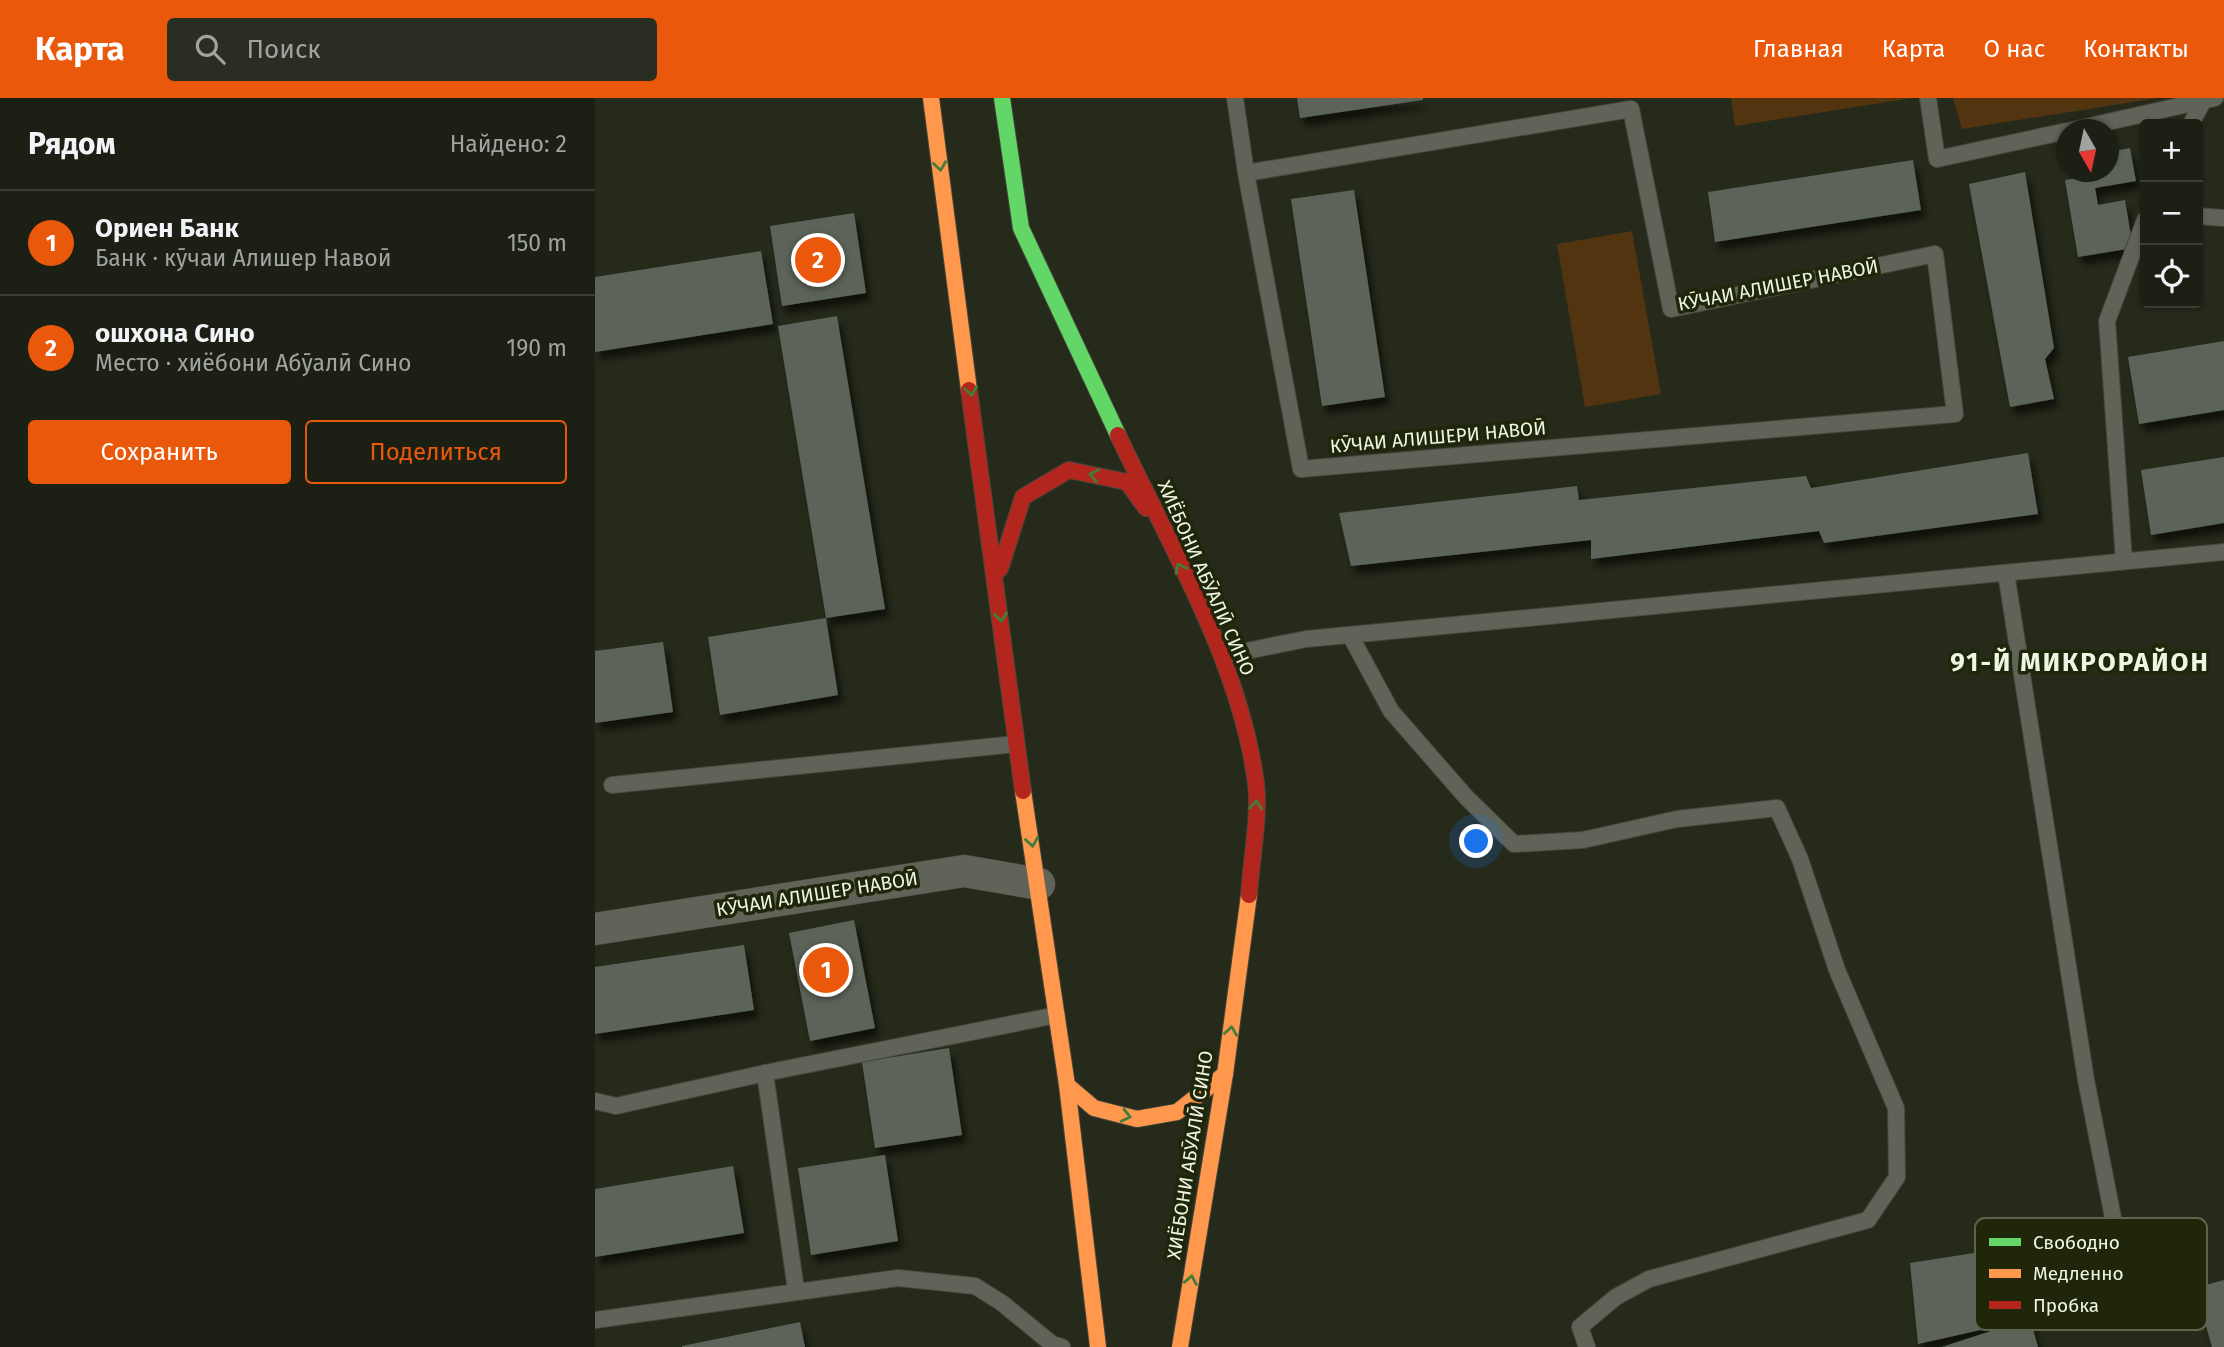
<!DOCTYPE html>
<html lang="ru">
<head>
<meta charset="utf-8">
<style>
  body { margin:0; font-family:"Fira Sans",sans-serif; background:#292d22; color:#f1f3f6 }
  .controls { position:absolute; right:21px; top:21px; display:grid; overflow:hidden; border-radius:7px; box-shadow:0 2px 5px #0004 }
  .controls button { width:63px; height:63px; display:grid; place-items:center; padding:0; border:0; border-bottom:2px solid #3a3e34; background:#1c2014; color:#f1f3f6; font:35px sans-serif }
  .compass { position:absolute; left:1461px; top:21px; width:63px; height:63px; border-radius:50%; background:#1c2014; box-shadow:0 2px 5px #0004; rotate:171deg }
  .you { position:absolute; left:882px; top:744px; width:24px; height:24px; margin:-18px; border:5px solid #fff; border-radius:50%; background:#1a73e8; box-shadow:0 0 0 10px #1a73e833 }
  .badge { display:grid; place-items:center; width:46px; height:46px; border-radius:50%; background:#ea580c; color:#fff; font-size:23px; font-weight:700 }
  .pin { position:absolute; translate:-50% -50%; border:4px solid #fff; box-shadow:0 2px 7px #0006 }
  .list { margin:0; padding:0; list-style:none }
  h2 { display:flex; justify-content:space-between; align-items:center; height:91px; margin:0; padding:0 28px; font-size:30px }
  h2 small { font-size:23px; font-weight:400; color:#a0a3a0 }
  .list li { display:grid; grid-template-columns:46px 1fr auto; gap:21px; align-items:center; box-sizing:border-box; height:105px; padding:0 28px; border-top:2px solid #3a3e34 }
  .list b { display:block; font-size:26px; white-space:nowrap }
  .list p { margin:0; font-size:23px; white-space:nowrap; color:#a0a3a0 }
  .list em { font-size:23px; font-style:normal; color:#a0a3a0 }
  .actions { display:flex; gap:14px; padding:21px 28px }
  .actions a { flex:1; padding:16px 0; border:2px solid #ea580c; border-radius:7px; text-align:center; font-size:24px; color:#ea580c }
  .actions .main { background:#ea580c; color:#fff }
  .icon { flex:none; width:38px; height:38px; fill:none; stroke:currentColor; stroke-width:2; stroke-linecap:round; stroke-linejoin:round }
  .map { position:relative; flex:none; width:1629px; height:1249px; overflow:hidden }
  header { display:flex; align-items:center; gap:42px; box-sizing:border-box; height:98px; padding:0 35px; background:#ea580c; color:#fff }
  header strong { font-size:33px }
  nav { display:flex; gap:38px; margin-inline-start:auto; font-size:24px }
  .search { width:490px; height:63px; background:#292d22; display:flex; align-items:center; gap:18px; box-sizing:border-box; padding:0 24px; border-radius:7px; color:#a0a3a0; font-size:26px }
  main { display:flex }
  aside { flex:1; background:#1c2014 }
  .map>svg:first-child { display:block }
  .green { fill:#523410 }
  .building { fill:#5c6358; filter:url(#shadow) }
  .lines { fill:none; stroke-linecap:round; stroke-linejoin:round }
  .lane-casing { stroke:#44473a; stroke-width:18 }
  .street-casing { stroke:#44473a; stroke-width:33 }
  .fast-casing { stroke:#44473a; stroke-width:18 }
  .slow-casing { stroke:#44473a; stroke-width:18 }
  .jam-casing { stroke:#44473a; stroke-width:18 }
  .lane { stroke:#606357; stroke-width:16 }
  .street { stroke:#606357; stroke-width:32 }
  .fast { stroke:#63d668; stroke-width:16 }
  .slow { stroke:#ff974d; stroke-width:16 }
  .jam { stroke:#b3261e; stroke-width:16 }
  .oneway { stroke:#417e39 }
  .labels { text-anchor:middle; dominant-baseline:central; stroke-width:7; stroke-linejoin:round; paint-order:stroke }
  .street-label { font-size:19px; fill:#eff5e3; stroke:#1f260a }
  .district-label { font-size:26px; font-weight:bold; letter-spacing:2px; fill:#eff5e3; stroke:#1f260a }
  .key { fill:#1f260a; stroke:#5d644b; stroke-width:2 }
  .key-label { font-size:19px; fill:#eff5e3 }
</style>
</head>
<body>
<header>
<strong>Карта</strong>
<div class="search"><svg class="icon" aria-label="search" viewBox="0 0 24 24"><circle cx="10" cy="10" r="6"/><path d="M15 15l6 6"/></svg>Поиск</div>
<nav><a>Главная</a><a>Карта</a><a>О нас</a><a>Контакты</a></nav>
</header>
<main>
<aside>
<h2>Рядом<small>Найдено: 2</small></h2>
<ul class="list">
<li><span class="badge">1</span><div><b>Ориен Банк</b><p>Банк · кӯчаи Алишер Навоӣ</p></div><em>150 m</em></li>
<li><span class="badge">2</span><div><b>ошхона Сино</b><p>Место · хиёбони Абӯалӣ Сино</p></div><em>190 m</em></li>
</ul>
<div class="actions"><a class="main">Сохранить</a><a>Поделиться</a></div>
</aside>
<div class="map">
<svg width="1629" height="1249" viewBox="0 0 1629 1249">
  <defs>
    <filter id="shadow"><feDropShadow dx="4.5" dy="8" stdDeviation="3.5" flood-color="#0009"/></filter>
  </defs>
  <rect width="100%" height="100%" fill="#262a1a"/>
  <g class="green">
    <path d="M1136 0H1317L1140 28Z"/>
    <path d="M1358 0H1563L1367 31Z"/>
    <path d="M1037 133 1066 296 990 309 962 146Z"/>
  </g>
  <g class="building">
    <path d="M702 0H828V2L705 20Z"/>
    <path d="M1535 50 1541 83 1500 90 1503 107 1530 102 1538 150 1483 159 1470 82 1500 77 1499 74H1514V54Z"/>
    <path d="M1318 62 1326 112 1120 144 1113 94Z"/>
    <path d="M1430 74 1459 250 1450 261 1459 301 1415 309 1374 86Z"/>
    <path d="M759 92 790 299 727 308 696 101Z"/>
    <path d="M259 115 271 195 187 208 175 128Z"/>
    <path d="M166 153 178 226 0 254V179Z"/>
    <path d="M242 218 290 511 231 520 183 228Z"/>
    <path d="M1629 243V312L1544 326 1533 259Z"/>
    <path d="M1433 355 1443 416 1229 445 1224 433 996 461V442L756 468 744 415 982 388 984 402 1211 378 1216 390Z"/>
    <path d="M1629 359V425L1556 437 1546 372Z"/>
    <path d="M231 520 243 597 125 617 113 539Z"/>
    <path d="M68 544 78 614 0 625V553Z"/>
    <path d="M259 822 280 930 215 943 194 835Z"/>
    <path d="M149 847 159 912 0 936V869Z"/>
    <path d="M354 950 367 1037 280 1050 267 964Z"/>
    <path d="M290 1057 303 1143 216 1157 203 1070Z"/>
    <path d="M138 1068 149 1135 0 1159V1091Z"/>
    <path d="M1430 1147 1435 1221 1443 1249H1347L1430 1222 1323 1246 1315 1165Z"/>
    <path d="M1629 1182V1249H1617L1600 1190Z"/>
    <path d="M205 1224 210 1249H87V1248Z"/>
  </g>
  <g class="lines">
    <g class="lane-casing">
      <g id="lane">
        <path d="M640 0 651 75 706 371 1360 316 1340 156 1076 211 1036 11 651 75"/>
        <path d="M1333 0 1342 61 1472 33"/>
        <path d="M1596 26 1608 3"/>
        <path d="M1477 32 1620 0"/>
        <path d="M1603 118 1629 120"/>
        <path d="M1529 463 1512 223 1550 122"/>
        <path d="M1411 475 1491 982 1524 1150"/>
        <path d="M755 537 796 613 871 699 919 746 988 742 1082 721 1182 710 1205 761 1242 872 1301 1010 1302 1079 1273 1122 1054 1181 1021 1199 985 1229 992 1249"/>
        <path d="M627 558 711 541 1629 454"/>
        <path d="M17 687 421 646"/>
        <path d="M0 1003 21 1008 170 975"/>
        <path d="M201 1192 170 975 462 917"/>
        <path d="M0 1222 303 1180 380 1188 407 1205 457 1246 467 1249"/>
      </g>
    </g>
    <g class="street-casing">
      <path id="street" d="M0 831 369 773 444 786"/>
    </g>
    <g class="fast-casing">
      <path id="fast" d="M407 0 426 130 523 337"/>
    </g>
    <g class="slow-casing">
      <g id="slow">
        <path d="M336 0 374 292"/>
        <path d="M428 693 472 987 503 1249"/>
        <path d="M472 987 499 1010 542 1021 582 1014 630 976"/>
        <path d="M585 1249 630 976 654 797"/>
      </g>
    </g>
    <g class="jam-casing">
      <g id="jam">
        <path d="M374 292 428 693"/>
        <path d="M523 337C574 446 646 566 661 686 665 716 656 765 654 797"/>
        <path d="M405 471 428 399 474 372 532 384 551 410"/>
      </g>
    </g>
    <use href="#lane" class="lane"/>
    <use href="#street" class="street"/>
    <use href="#fast" class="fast"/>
    <use href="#slow" class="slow"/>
    <use href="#jam" class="jam"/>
  </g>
  <defs><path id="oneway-chevron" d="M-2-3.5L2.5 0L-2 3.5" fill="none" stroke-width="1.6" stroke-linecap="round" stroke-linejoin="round" transform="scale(1.75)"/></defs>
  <g class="oneway">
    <use href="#oneway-chevron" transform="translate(345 68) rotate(82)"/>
    <use href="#oneway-chevron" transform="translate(376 293) rotate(82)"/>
    <use href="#oneway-chevron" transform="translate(499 377) rotate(-169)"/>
    <use href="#oneway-chevron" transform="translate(585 470) rotate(-116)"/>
    <use href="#oneway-chevron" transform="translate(406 519) rotate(83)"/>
    <use href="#oneway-chevron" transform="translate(661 707) rotate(-85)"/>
    <use href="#oneway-chevron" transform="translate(437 744) rotate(81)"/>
    <use href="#oneway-chevron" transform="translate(636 933) rotate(-82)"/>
    <use href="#oneway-chevron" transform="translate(531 1018) rotate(13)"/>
    <use href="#oneway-chevron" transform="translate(596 1182) rotate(-80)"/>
  </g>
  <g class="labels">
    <g class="street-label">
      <text transform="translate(1183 187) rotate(-11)">КӮЧАИ АЛИШЕР НАВОӢ</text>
      <text transform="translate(843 339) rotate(-5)">КӮЧАИ АЛИШЕРИ НАВОӢ</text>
      <text transform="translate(611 480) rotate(66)">ХИЁБОНИ АБӮАЛӢ СИНО</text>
      <text transform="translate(222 796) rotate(-9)">КӮЧАИ АЛИШЕР НАВОӢ</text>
      <text transform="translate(595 1057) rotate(-81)">ХИЁБОНИ АБӮАЛӢ СИНО</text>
    </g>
    <g class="district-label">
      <text x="1485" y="564">91-Й МИКРОРАЙОН</text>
    </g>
  </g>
  <rect x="1380" y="1120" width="232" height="112" rx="10" class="key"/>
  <rect x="1394" y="1140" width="32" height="8" fill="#63d668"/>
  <rect x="1394" y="1171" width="32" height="9" fill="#ff974d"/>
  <rect x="1394" y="1203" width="32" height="8" fill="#b3261e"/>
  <g class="key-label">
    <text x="1438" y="1151">Свободно</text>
    <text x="1438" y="1182">Медленно</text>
    <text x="1438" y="1214">Пробка</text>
  </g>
</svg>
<div class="controls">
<button>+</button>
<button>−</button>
<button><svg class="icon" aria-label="locate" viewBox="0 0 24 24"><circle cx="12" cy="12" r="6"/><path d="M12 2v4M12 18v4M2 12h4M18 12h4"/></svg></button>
</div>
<svg class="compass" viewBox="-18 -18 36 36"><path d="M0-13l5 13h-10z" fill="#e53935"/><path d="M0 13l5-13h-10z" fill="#a0a3a0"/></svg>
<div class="you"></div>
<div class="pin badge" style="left:231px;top:872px">1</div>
<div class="pin badge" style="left:223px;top:162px">2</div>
</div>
</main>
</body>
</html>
